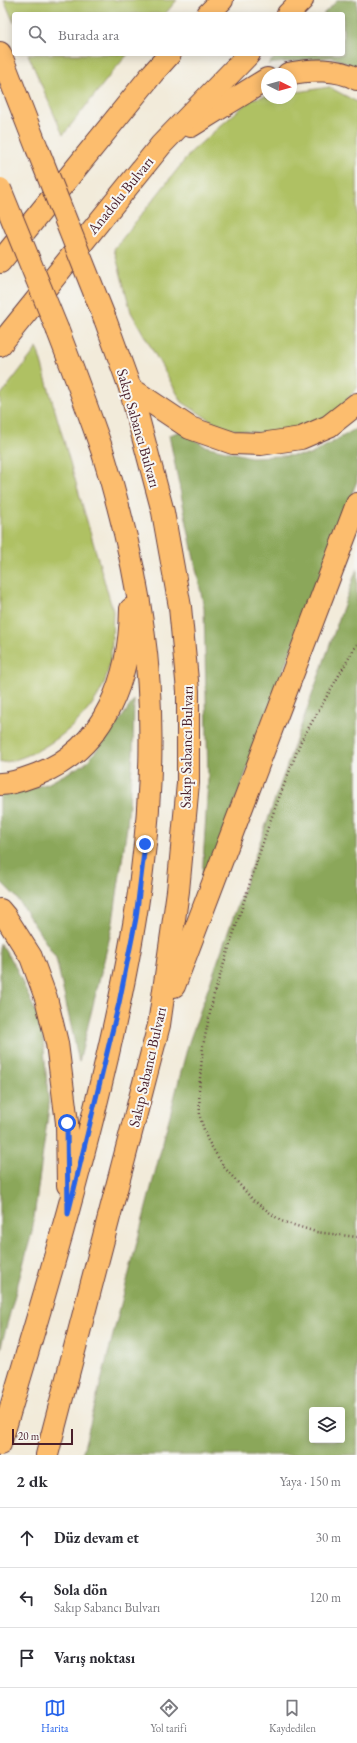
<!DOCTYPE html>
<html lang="tr">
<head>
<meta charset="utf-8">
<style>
  body { margin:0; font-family:"EB Garamond",serif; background:#f2f2f3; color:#2b2b33 }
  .controls { position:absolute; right:12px; bottom:12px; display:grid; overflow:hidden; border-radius:4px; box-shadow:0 2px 10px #0003 }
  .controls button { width:36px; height:36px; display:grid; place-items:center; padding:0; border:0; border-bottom:1px solid #e1e1e2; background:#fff; color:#2b2b33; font:20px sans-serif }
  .compass { position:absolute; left:261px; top:68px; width:36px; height:36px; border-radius:50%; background:#fff; box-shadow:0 2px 10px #0003; rotate:95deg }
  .scale { position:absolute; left:12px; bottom:10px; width:61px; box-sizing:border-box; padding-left:4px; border:2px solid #4a1f2b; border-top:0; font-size:11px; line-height:14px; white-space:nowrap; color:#4a1f2b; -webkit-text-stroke:3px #f6f6f2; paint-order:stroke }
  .stop { position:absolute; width:12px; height:12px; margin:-9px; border:3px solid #2563eb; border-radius:50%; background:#fff }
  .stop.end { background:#2563eb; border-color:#fff; box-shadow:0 1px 4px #0008 }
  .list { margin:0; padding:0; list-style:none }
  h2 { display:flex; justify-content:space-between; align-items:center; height:52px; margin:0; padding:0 16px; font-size:17px }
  h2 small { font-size:13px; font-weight:400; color:#7c7c81 }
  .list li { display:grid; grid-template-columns:26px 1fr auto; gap:12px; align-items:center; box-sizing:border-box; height:60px; padding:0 16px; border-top:1px solid #e1e1e2 }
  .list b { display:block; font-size:15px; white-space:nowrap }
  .list p { margin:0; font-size:13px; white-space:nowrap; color:#7c7c81 }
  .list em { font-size:13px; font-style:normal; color:#7c7c81 }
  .icon { flex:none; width:22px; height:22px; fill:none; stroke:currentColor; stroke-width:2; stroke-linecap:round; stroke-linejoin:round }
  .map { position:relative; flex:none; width:357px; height:1455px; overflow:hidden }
  .search { position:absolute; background:#fff; box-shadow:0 2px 10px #0003; left:12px; right:12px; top:12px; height:44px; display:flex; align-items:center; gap:10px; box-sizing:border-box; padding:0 14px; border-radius:4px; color:#7c7c81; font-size:15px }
  .sheet { height:232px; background:#fff }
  nav { display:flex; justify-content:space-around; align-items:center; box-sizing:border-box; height:56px; border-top:1px solid #e1e1e2; background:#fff; font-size:11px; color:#7c7c81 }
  nav a { display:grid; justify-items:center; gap:2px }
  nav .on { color:#2563eb }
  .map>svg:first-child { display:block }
  .green { fill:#afc164; stroke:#7c7048 }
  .forest { fill:#8ba75a; stroke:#6a6342; fill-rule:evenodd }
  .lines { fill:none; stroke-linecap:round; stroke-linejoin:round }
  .primary-casing { stroke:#633e45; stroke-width:24 }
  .path { stroke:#633e45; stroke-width:2.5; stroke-dasharray:1 3; stroke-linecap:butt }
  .primary { stroke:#fcbd6e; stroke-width:22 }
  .primary-bridge-casing { stroke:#633e45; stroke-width:24; stroke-linecap:butt }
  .primary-bridge { stroke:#fcbd6e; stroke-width:22 }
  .route { stroke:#2563eb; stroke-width:5 }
  .labels { text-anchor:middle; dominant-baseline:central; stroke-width:4; stroke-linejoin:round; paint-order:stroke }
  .street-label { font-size:15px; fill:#4a1f2b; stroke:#f6f6f2 }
</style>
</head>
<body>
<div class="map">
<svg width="357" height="1455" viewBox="0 0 357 1455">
  <rect width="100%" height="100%" fill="#f6f6f2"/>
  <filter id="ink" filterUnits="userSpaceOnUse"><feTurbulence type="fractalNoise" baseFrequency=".025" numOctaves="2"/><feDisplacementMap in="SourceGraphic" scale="8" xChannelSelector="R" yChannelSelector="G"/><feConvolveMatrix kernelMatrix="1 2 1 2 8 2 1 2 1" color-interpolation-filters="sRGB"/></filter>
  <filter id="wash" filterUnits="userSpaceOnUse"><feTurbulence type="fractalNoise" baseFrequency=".012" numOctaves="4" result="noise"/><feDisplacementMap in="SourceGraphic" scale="16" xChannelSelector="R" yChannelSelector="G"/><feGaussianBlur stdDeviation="0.9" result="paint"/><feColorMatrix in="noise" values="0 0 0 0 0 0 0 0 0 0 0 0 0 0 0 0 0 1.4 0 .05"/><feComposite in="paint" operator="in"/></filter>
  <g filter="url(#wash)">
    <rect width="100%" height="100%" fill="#f2ebda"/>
    <g class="green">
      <path d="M4 0H177L165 14H14V23Z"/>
      <path d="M28 54H128L115 69 63 135Z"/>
      <path d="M329 87 357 102V388L327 424 274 435 222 428 182 402 131 312 114 249 192 151 251 99 267 96V98H291V93Z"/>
      <path d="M37 348 113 611C112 634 113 658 105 681 91 719 41 758 0 763V396Z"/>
    </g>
    <g class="forest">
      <path d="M338 0H357V68L332 57 268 64 279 54H343V14H323Z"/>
      <path d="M357 428V481L282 673 201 897 208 780 204 608 169 435 181 431 205 446 251 457 310 455Z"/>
      <path d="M357 568V1455H82L188 1045ZM312 1410H342V1440H312Z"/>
      <path d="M134 700 133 754 127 827 112 928 79 1062 56 958 16 897 0 881V794H6L47 784 86 763 116 726Z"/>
      <path d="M0 943 16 968 42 1026 49 1107 32 1232 0 1350Z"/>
    </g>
  </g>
  <g filter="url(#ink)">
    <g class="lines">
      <g class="primary-casing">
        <g id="primary">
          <path d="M208 14 222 0"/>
          <path d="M288 14 302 0"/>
          <path d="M0 53 37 148"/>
          <path d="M288 74C310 69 337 68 357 79"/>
          <path d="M191 126 267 79"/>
          <path d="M0 262 153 73 170 54"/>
          <path d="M0 345 161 145 249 54"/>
          <path d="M130 388 190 428 233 443 261 444 301 438 329 426 357 404"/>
          <path d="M0 784C13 784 27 778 38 774 106 748 130 676 131 609"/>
          <path d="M0 910 5 916 31 957 46 998 57 1043 67 1123 68 1185"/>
          <path d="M174 986 357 504"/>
          <path d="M0 1444C33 1334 66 1224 94 1112 133 955 166 791 143 629 135 568 120 508 102 450 88 410 73 370 58 331"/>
          <path d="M47 1455 159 1025 178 891 188 783V691L180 607 163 512 130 388 105 319"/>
        </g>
      </g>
      <path class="path" d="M357 644 301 741 269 824 214 994 203 1046 199 1089 200 1117 207 1139 224 1167 253 1200 281 1221 316 1232 357 1237"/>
      <use href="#primary" class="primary"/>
      <g class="primary-bridge-casing">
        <g id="primary-bridge">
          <path d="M37 148 105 319"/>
          <path d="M0 189 58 331"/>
        </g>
      </g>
      <use href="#primary-bridge" class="primary-bridge"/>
    </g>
  </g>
  <g class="lines" filter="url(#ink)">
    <path class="route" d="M67 1123 68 1214 119 1003 136 918 145 844"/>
  </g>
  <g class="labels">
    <g class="street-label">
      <text transform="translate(120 195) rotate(-51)">Anadolu Bulvarı</text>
      <text transform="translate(139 428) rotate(74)">Sakıp Sabancı Bulvarı</text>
      <text transform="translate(186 747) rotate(-89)">Sakıp Sabancı Bulvarı</text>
      <text transform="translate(147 1067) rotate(-77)">Sakıp Sabancı Bulvarı</text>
    </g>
  </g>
</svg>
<div class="controls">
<button><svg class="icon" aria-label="layers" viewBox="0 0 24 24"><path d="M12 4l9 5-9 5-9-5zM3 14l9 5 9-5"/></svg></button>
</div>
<svg class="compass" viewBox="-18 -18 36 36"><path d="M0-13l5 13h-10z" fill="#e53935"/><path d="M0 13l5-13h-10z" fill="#7c7c81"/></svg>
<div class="scale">20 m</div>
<div class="stop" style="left:67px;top:1123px"></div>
<div class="stop end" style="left:145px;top:844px"></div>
<div class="search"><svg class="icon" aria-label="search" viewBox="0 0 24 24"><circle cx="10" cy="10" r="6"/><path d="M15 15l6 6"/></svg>Burada ara</div>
</div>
<section class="sheet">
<h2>2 dk<small>Yaya · 150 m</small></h2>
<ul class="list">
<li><svg class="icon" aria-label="ahead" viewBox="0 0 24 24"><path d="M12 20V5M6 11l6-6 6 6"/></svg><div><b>Düz devam et</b></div><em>30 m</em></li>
<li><svg class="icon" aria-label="left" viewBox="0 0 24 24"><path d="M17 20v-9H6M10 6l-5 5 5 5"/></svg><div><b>Sola dön</b><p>Sakıp Sabancı Bulvarı</p></div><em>120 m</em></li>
<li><svg class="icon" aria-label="arrive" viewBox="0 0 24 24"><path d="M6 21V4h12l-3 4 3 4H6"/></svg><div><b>Varış noktası</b></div></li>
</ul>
</section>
<nav>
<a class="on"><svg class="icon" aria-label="map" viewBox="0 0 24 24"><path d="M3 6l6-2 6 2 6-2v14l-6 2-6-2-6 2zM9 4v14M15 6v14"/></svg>Harita</a>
<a><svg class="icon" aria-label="directions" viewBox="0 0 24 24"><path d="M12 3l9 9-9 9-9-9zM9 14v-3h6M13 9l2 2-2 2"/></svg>Yol tarifi</a>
<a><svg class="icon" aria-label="saved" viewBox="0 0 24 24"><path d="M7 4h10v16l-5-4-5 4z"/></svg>Kaydedilen</a>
</nav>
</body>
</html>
